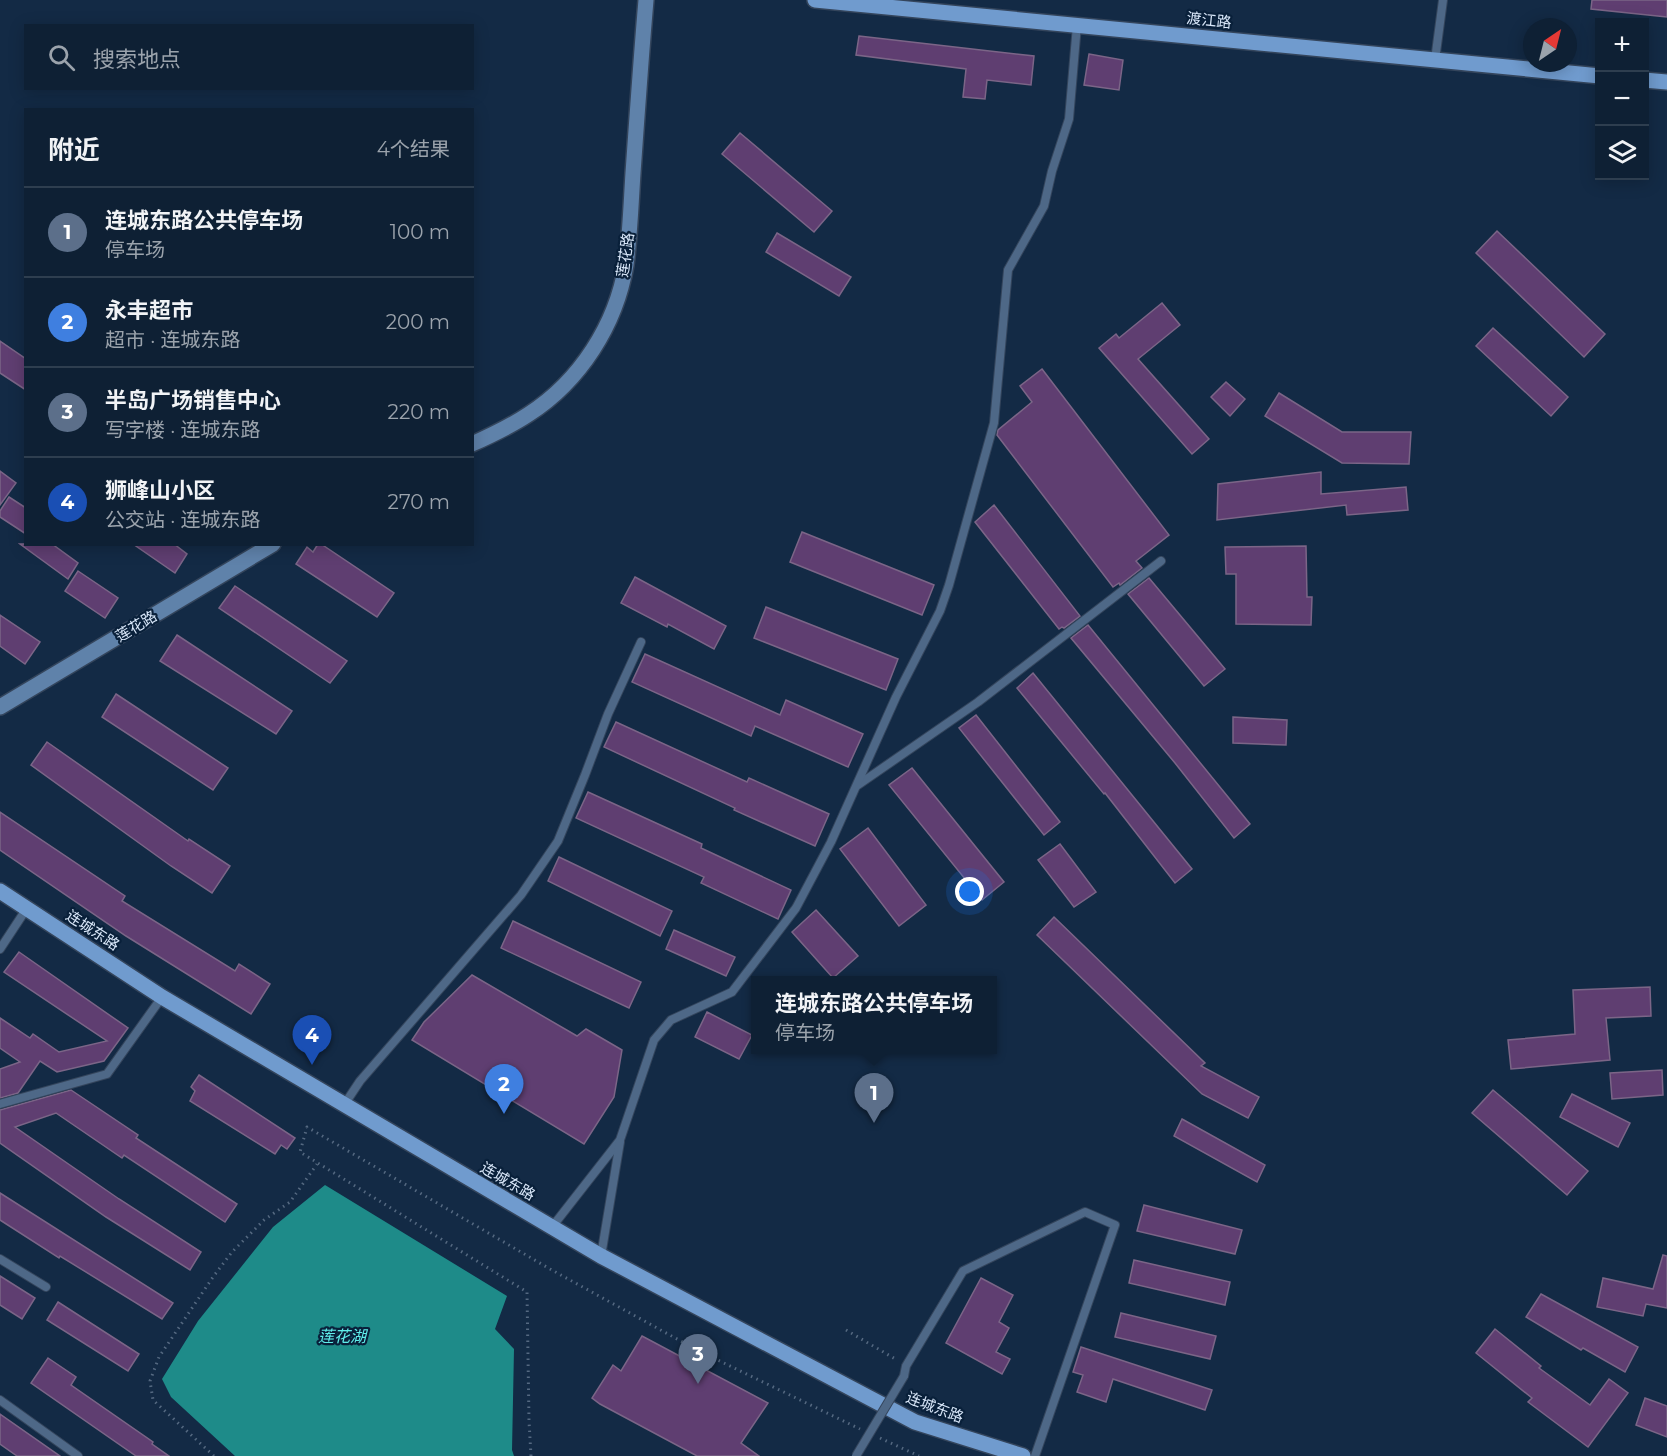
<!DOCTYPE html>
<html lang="zh">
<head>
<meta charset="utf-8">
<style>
  body { margin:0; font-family:Montserrat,"Noto Sans SC",sans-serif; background:#17283c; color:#f1f3f6 }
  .controls { position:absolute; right:18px; top:18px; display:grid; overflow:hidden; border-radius:0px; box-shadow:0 3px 15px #0003 }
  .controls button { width:54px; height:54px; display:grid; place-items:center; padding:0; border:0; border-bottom:2px solid #2e3e4f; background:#0e2034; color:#f1f3f6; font:30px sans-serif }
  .compass { position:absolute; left:1523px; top:18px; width:54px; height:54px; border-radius:50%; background:#0e2034; box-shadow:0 3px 15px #0003; rotate:35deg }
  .you { position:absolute; left:970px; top:892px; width:21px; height:21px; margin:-15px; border:4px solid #fff; border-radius:50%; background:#1a73e8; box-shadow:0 0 0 9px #1a73e833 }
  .badge { display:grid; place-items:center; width:39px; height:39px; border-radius:50%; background:#2563eb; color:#fff; font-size:20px; font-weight:700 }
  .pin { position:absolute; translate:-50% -50px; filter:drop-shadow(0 2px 3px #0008) }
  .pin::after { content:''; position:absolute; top:32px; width:21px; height:18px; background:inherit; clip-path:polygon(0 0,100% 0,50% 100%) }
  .popup { position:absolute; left:751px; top:976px; width:246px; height:78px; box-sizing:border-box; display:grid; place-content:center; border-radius:0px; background:#0e2034; filter:drop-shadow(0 2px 4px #0005); font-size:20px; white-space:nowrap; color:#9ba3ac }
  .popup b { font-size:22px; color:#f1f3f6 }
  .popup::after { content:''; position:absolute; left:50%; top:100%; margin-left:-12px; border:12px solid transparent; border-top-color:#0e2034 }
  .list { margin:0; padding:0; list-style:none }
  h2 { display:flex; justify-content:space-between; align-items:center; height:78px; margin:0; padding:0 24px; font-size:26px }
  h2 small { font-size:20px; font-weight:400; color:#9ba3ac }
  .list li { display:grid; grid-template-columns:39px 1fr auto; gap:18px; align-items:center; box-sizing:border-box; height:90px; padding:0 24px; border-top:2px solid #2e3e4f }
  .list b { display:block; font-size:22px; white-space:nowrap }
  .list p { margin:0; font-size:20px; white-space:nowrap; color:#9ba3ac }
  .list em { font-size:20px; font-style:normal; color:#9ba3ac }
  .icon { flex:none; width:33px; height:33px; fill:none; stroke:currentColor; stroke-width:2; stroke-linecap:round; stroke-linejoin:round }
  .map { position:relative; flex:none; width:1667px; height:1456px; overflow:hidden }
  .search { position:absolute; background:#0e2034; box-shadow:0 3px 15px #0003; left:24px; top:24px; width:450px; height:66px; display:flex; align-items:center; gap:15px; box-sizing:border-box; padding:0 21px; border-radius:0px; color:#9ba3ac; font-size:22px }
  .panel { position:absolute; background:#0e2034; box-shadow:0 3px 15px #0003; left:24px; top:108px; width:450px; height:438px; border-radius:0px }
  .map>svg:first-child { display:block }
  .water { fill:#1e8b89 }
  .building { fill:#5f3e71; stroke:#7b6587; stroke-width:1.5 }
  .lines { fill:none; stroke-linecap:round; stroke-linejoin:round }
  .service-casing { stroke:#34455c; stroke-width:10 }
  .secondary-casing { stroke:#34455c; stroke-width:18 }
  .primary-casing { stroke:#34455c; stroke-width:18 }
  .path { stroke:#556981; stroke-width:3; stroke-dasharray:1.5 4.5; stroke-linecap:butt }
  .service { stroke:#4e6887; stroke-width:8 }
  .secondary { stroke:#5f82aa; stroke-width:15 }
  .primary { stroke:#709bce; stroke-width:15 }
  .service-bridge-casing { stroke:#34455c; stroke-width:10; stroke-linecap:butt }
  .service-bridge { stroke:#4e6887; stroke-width:8 }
  .labels { text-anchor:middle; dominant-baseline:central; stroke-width:4.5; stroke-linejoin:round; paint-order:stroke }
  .street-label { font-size:15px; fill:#dae8fa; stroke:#09203a }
  .water-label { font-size:16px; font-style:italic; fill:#60eeeb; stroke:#09203a }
</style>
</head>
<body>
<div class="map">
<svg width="1667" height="1456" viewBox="0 0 1667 1456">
  <rect width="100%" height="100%" fill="#132a45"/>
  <path class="water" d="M325 1185 507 1296 495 1329 514 1349 512 1450 514 1456H235L171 1397 162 1379 198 1321 273 1227Z"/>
  <g class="building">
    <path d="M1592 0H1667V17L1591 9Z"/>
    <path d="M859 36 1034 56 1031 85 987 80 985 99 963 97 966 69 856 55Z"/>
    <path d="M1089 54 1123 60 1119 90 1084 85Z"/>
    <path d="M740 133 832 211 814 232 722 154Z"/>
    <path d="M1497 231 1605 334 1584 357 1476 253Z"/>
    <path d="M777 233 851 277 839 296 766 252Z"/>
    <path d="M1162 303 1180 325 1138 359 1209 439 1192 454 1099 348 1116 334 1119 338Z"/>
    <path d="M1493 328 1568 397 1551 416 1476 346Z"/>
    <path d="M0 341 26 359V390L0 373Z"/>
    <path d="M1042 369 1169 535 1136 561 1142 568 1120 585 1119 583 1113 587 997 435 998 430 1032 402 1020 386Z"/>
    <path d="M1226 382 1245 399 1230 416 1211 397Z"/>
    <path d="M1279 393 1342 432H1411L1409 464 1342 463 1265 416Z"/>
    <path d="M0 471 16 483 0 505Z"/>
    <path d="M1321 472V494L1406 487 1408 510 1347 515 1346 505 1217 520 1218 484Z"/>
    <path d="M9 497 26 508V534L0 517V511Z"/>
    <path d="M994 505 1080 616 1064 628 1062 627 1059 629 975 522Z"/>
    <path d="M802 532 934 585 922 615 790 562Z"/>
    <path d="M20 544H52L78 563 68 579Z"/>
    <path d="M133 544H174L187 554 175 573Z"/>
    <path d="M318 544H321L394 593 377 617 296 564 307 547 313 552Z"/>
    <path d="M1306 546 1307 597H1312L1311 625 1236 624V574H1226L1225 547Z"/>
    <path d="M78 571 118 598 105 618 65 591Z"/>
    <path d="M635 577 726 626 714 649 668 624 667 627 621 603Z"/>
    <path d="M1149 578 1225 669 1204 686 1128 594Z"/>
    <path d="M235 586 347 661 330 683 219 608Z"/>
    <path d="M766 607 898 659 886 690 754 638Z"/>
    <path d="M0 615 40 642 25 664 0 646Z"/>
    <path d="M1088 625 1250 824 1234 838 1175 763 1071 638Z"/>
    <path d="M177 635 292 711 276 734 160 661Z"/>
    <path d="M645 654 780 715 786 700 863 734 848 767 755 726 751 736 632 682Z"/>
    <path d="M1033 673 1192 869 1175 883 1105 793 1104 794 1017 688Z"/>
    <path d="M116 694 228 768 213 790 102 717Z"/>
    <path d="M976 715 1060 822 1044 835 959 728Z"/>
    <path d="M1233 717 1287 720 1286 745 1233 743Z"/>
    <path d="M616 722 747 782 749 778 829 814 815 846 734 810 735 808 604 747Z"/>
    <path d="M47 742 188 841 189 839 230 866 212 893 171 866 31 765Z"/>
    <path d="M912 768 1004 882 982 900 889 785Z"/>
    <path d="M588 792 702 844 701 848 791 890 778 919 701 883 704 877 576 818Z"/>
    <path d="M0 812 125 896 122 901 235 971 239 964 270 984 251 1014 126 936 0 850Z"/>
    <path d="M868 828 926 905 899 926 840 849Z"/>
    <path d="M1060 844 1096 892 1074 907 1038 860Z"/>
    <path d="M559 857 672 911 660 936 548 881Z"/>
    <path d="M816 910 858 956 833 978 792 932Z"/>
    <path d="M1054 917 1205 1063 1201 1066 1259 1097 1248 1118 1202 1094 1037 935Z"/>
    <path d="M513 921 641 982 629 1008 501 948Z"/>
    <path d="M674 930 735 957 726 976 666 949Z"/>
    <path d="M19 952 128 1028 104 1061 57 1072 40 1061 18 1093 0 1098V1069L20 1062 0 1048V1018L30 1038 33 1034 59 1052 107 1041 4 972Z"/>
    <path d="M472 975 577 1036 586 1029 622 1050 614 1097 584 1144 412 1040 424 1022Z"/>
    <path d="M1650 987 1651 1016 1606 1018 1610 1060 1511 1069 1508 1040 1575 1034 1573 990Z"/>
    <path d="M707 1012 752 1035 739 1059 695 1037Z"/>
    <path d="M1662 1070 1663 1095 1612 1099 1610 1073Z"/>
    <path d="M199 1075 295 1138 287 1149 281 1145 275 1154 190 1101 195 1091 191 1087Z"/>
    <path d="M71 1090 138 1135 136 1138 237 1204 225 1222 124 1155 122 1158 56 1113 15 1127 119 1199 201 1252 190 1270 106 1217 0 1143V1110Z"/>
    <path d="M1493 1090 1588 1171 1567 1195 1472 1113Z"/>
    <path d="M1572 1094 1630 1123 1618 1147 1560 1117Z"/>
    <path d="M1182 1119 1265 1165 1257 1182 1174 1136Z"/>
    <path d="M0 1193 173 1303 162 1319 60 1256 59 1258 0 1220Z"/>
    <path d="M1144 1205 1242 1230 1235 1254 1137 1231Z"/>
    <path d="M1663 1255 1667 1256V1308L1646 1304 1643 1316 1597 1307 1603 1278 1653 1289Z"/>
    <path d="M1134 1260 1230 1282 1225 1305 1129 1283Z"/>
    <path d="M0 1276 35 1298 22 1319 0 1305Z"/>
    <path d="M981 1278 1013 1295 999 1322 1009 1328 996 1352 1010 1359 1002 1374 946 1343Z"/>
    <path d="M1541 1294 1638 1347 1625 1372 1583 1348 1581 1350 1526 1317Z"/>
    <path d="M58 1302 139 1354 128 1371 47 1320Z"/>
    <path d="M1121 1313 1216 1336 1210 1359 1115 1337Z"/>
    <path d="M1495 1329 1541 1366 1539 1368 1590 1405 1609 1379 1628 1393 1588 1447 1528 1402 1532 1398 1476 1353Z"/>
    <path d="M642 1336 768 1403 741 1443 759 1456H697L600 1404 592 1398 613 1365 621 1371Z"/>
    <path d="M1081 1347 1212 1390 1205 1410 1113 1379 1106 1402 1077 1392 1083 1375 1073 1372Z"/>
    <path d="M48 1358 76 1377 71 1385 153 1442 152 1444 169 1456H136L31 1383Z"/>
    <path d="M1645 1398 1667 1406V1437L1636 1425Z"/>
    <path d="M0 1414 60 1456H17L0 1444Z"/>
  </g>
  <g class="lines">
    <g class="service-casing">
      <g id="service">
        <path d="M1435 60 1443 0"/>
        <path d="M858 785 978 702 1161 561"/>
        <path d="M0 949 27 908"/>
        <path d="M0 1104 107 1074 162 997"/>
        <path d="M344 1105 360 1081 521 895 558 841 585 775 608 714 641 642"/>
        <path d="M552 1227 620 1140 654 1040 671 1020 732 992 796 908 831 842 896 697 940 611 949 585 994 423 1008 270 1044 206 1052 171 1069 119 1077 25"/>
        <path d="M601 1256 620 1142"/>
        <path d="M0 1259 46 1287"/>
        <path d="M904 1376 906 1366 963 1271 1085 1212 1115 1225 1035 1456"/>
        <path d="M0 1400 78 1456"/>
      </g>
    </g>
    <g class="secondary-casing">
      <g id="secondary">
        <path d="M472 444C492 435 511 426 529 414 580 381 616 325 626 265 630 235 631 204 633 173 637 116 641 58 646 0"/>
        <path d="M0 707 273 544"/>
      </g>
    </g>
    <g class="primary-casing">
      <g id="primary">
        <path d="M815 0 1600 76"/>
        <path d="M1644 80 1667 82"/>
        <path d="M0 891 162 997 601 1256 915 1422 1023 1456"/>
      </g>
    </g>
    <g class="path">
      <path d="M846 1330 897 1360"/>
      <path d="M880 1438 919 1456"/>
      <path d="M214 1456 153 1400 150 1381 159 1357 213 1277 232 1252 264 1220 290 1202 317 1164"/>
      <path d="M531 1456 529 1421 527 1292 300 1152 307 1127 550 1269 697 1350 860 1429"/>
    </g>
    <use href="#service" class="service"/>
    <use href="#secondary" class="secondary"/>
    <use href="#primary" class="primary"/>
    <g class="service-bridge-casing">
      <path id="service-bridge" d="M856 1456 904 1376"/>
    </g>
    <use href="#service-bridge" class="service-bridge"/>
  </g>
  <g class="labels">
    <g class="street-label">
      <text transform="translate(1209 20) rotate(6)">渡江路</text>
      <text transform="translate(625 255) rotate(-82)">莲花路</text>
      <text transform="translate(136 626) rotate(-31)">莲花路</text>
      <text transform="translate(93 930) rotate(33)">连城东路</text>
      <text transform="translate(508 1181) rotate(30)">连城东路</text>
      <text transform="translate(935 1407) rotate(21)">连城东路</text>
    </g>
    <g class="water-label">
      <text x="342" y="1336">莲花湖</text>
    </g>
  </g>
</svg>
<div class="controls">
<button>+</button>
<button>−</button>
<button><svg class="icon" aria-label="layers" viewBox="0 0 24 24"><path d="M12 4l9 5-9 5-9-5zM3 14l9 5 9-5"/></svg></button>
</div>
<svg class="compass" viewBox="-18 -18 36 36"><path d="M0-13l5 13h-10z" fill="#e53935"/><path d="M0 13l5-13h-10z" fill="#9ba3ac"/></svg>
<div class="you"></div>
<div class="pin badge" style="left:874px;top:1123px;background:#5c6f8a">1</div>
<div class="popup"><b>连城东路公共停车场</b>停车场</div>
<div class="pin badge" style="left:504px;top:1114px;background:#3f7fe0">2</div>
<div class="pin badge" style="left:698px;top:1384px;background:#5c6f8a">3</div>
<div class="pin badge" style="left:312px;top:1065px;background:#1a4fb4">4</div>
<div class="search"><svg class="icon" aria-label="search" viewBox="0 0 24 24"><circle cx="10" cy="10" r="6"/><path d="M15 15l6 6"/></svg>搜索地点</div>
<section class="panel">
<h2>附近<small>4个结果</small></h2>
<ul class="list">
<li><span class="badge" style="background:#5c6f8a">1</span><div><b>连城东路公共停车场</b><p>停车场</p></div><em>100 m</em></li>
<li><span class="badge" style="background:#3f7fe0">2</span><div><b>永丰超市</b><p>超市 · 连城东路</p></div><em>200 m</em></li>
<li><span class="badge" style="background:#5c6f8a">3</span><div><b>半岛广场销售中心</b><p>写字楼 · 连城东路</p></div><em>220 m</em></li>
<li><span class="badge" style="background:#1a4fb4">4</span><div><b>狮峰山小区</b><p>公交站 · 连城东路</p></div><em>270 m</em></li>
</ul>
</section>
</div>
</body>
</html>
